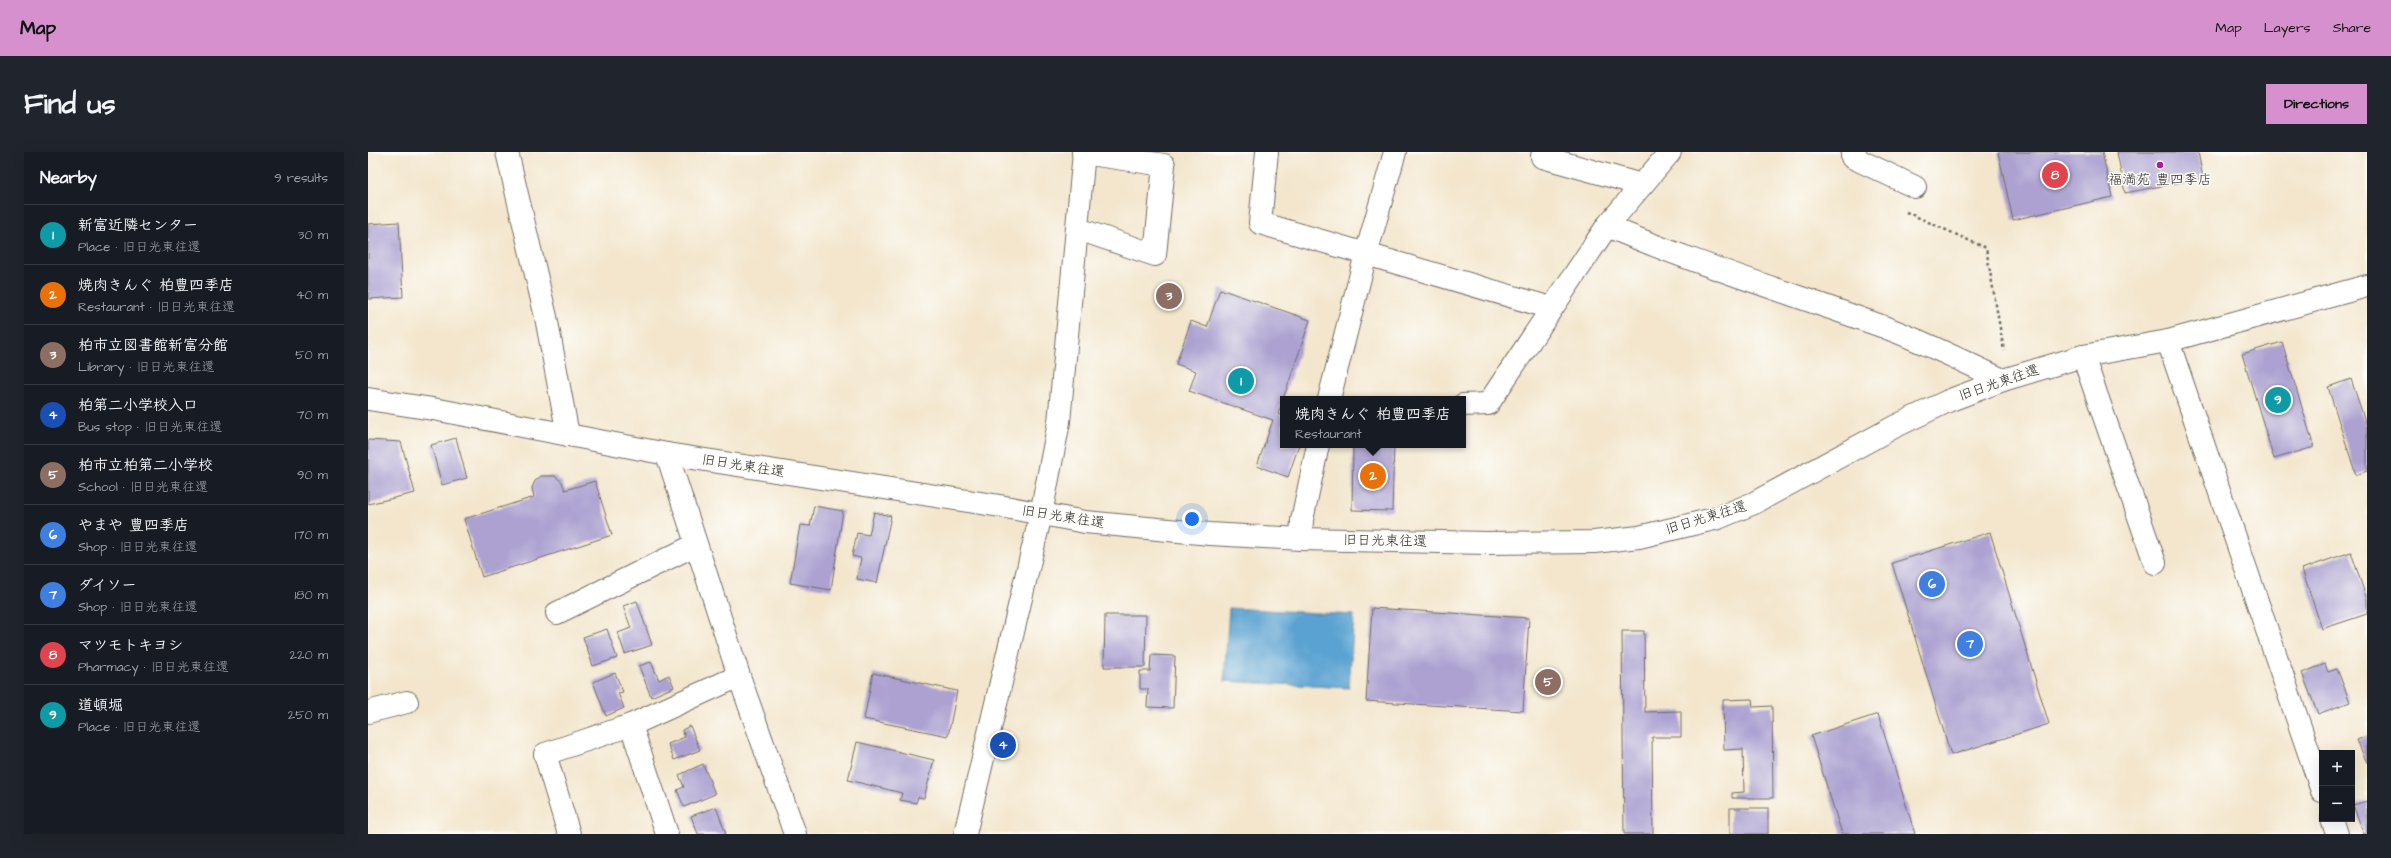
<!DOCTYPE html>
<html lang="en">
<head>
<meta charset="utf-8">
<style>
  body { margin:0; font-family:"Architects Daughter","Klee One",sans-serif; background:#20242c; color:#f1f3f6 }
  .controls { position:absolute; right:12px; bottom:12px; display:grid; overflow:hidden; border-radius:0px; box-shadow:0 4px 16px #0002 }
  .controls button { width:36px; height:36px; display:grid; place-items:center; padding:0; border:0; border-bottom:1px solid #363941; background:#171b24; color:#f1f3f6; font:20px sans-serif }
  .you { position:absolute; left:824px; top:367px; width:14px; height:14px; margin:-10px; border:3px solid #fff; border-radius:50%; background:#1a73e8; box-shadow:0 0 0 6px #1a73e833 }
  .badge { display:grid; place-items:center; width:26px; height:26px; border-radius:50%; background:#d690ce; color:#fff; font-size:13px; font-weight:700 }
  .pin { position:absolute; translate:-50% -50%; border:2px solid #fff; box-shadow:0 1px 4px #0006 }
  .popup { position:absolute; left:912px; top:244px; width:186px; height:52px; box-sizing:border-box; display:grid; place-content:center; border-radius:0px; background:#171b24; filter:drop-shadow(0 1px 3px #0005); font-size:13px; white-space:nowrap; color:#9ea1a6 }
  .popup b { font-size:15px; color:#f1f3f6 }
  .popup::after { content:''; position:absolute; left:50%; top:100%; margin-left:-8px; border:8px solid transparent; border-top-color:#171b24 }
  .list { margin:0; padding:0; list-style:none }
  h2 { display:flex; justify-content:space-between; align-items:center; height:52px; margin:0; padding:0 16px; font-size:17px }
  h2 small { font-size:13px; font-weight:400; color:#9ea1a6 }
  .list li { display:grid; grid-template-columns:26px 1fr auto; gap:12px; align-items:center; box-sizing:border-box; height:60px; padding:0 16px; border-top:1px solid #363941 }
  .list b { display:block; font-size:15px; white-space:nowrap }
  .list p { margin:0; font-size:13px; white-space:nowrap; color:#9ea1a6 }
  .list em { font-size:13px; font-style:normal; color:#9ea1a6 }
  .map { position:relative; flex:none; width:1999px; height:682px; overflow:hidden; border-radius:0px }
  header { display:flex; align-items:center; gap:24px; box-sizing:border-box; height:56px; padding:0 20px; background:#d690ce; color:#111 }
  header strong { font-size:19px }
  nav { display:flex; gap:22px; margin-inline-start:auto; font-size:14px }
  .intro { display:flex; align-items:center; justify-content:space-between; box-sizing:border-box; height:96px; padding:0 24px }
  h1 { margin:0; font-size:28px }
  .button { padding:10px 18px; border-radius:0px; background:#d690ce; color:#111; font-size:14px; font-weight:700 }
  main { display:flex; gap:24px; padding:0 24px }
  aside { flex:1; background:#171b24; border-radius:0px; box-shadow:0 4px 16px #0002 }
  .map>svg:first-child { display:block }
  .water { fill:#5aa2d1; stroke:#42667e }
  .building { fill:#aca1d1 }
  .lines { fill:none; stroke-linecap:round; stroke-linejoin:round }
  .minor-casing { stroke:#716c64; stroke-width:24 }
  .path { stroke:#716c64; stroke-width:2.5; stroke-dasharray:3 3; stroke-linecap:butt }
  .minor { stroke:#fff; stroke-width:22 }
  .poi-dot { fill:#b5179e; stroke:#fdfcf7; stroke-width:1.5 }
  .labels { text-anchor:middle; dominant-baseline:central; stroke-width:3; stroke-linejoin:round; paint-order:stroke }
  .poi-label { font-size:14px; fill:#2b2b2b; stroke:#fdfcf7 }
  .street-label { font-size:14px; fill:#2b2b2b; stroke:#fdfcf7 }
</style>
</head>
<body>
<header>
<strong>Map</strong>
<nav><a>Map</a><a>Layers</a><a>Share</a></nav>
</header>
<div class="intro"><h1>Find us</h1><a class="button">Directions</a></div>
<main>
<aside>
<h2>Nearby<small>9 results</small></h2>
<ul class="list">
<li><span class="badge" style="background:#0f9aa8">1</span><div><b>新富近隣センター</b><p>Place · 旧日光東往還</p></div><em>30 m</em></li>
<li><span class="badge" style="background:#e8710a">2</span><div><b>焼肉きんぐ 柏豊四季店</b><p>Restaurant · 旧日光東往還</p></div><em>40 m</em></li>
<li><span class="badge" style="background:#8d6e63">3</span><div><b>柏市立図書館新富分館</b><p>Library · 旧日光東往還</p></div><em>50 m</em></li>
<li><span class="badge" style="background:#1a4fb4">4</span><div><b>柏第二小学校入口</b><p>Bus stop · 旧日光東往還</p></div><em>70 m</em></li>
<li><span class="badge" style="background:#8d6e63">5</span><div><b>柏市立柏第二小学校</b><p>School · 旧日光東往還</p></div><em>90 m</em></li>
<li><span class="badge" style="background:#3f7fe0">6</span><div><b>やまや 豊四季店</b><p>Shop · 旧日光東往還</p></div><em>170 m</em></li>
<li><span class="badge" style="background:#3f7fe0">7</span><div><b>ダイソー</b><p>Shop · 旧日光東往還</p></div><em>180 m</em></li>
<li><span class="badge" style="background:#e0444e">8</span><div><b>マツモトキヨシ</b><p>Pharmacy · 旧日光東往還</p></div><em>220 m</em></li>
<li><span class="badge" style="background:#0f9aa8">9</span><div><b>道頓堀</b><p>Place · 旧日光東往還</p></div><em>250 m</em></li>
</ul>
</aside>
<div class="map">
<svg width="1999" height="682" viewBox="0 0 1999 682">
  <rect width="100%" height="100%" fill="#fdfcf7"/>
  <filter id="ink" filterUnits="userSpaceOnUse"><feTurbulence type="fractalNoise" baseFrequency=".025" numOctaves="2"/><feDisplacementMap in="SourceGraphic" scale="8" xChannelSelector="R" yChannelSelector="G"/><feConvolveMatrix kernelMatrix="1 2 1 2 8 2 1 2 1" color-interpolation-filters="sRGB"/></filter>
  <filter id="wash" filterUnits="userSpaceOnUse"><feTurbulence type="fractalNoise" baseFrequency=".012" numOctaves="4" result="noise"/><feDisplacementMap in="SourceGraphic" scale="16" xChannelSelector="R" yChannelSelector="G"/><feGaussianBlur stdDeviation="0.9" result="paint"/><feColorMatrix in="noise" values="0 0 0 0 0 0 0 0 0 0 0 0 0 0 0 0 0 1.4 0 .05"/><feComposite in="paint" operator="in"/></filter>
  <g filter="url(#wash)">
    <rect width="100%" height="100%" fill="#f3e6cd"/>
    <path class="water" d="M861 456 986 463 981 536 856 529Z"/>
    <g id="blocks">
      <g class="building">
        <path d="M1630 0H1734L1744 45 1645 68Z"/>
        <path d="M1749 0H1830L1835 26 1757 41Z"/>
        <path d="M31 70 35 145 0 147V72Z"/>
        <path d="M852 137 942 168 910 262 915 264V293H931L920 325 889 314 905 268 821 239 828 219 808 212 823 169 839 175Z"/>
        <path d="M1914 190 1946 295 1906 307 1874 202Z"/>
        <path d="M1983 227 1999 275V319L1988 323 1960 235Z"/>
        <path d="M88 286 99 326 74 333 63 293Z"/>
        <path d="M0 288 33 290 47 341 0 352Z"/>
        <path d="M985 293H1026L1024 359 984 358Z"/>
        <path d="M173 324H187L194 330 197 338 227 329 244 383 114 425 96 367 166 345 164 336 167 329Z"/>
        <path d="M446 354 475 359 463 438 422 431 432 373 442 374Z"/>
        <path d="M506 360 523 364 509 431 489 427 493 406 484 404 489 381 501 383Z"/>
        <path d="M1622 380 1681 572 1583 603 1524 411Z"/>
        <path d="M1983 400 1999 448V462L1954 477 1934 417Z"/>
        <path d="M269 449 284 493 257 502 250 481 263 476 255 454Z"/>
        <path d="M1004 456 1161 466 1155 559 998 549Z"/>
        <path d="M737 463H778L777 515H736Z"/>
        <path d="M239 477 249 506 225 514 215 485Z"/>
        <path d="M1254 479H1276L1277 560 1313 559V585H1284L1285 682H1256Z"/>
        <path d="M783 503 807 504 805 556 779 555 780 537H772V519H782Z"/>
        <path d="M283 510 291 528 301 523 306 535 283 545 271 514Z"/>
        <path d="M1957 512 1960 520 1969 517 1982 550 1950 562 1934 521Z"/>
        <path d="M247 521 255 540 250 541 256 556 238 564 225 530Z"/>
        <path d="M505 521 589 539 580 584 496 567Z"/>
        <path d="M1384 547 1385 555 1404 554 1405 646H1364V641L1376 640 1375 597 1356 598 1355 548Z"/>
        <path d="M1510 562 1547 682H1474L1443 584Z"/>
        <path d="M322 574 332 598 306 608 300 592 317 585 314 578Z"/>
        <path d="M1999 584V611L1989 588Z"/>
        <path d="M489 590 566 608 556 646 550 645 548 651 532 648 534 641 480 628Z"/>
        <path d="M335 612 347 642 316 655 309 638 316 635 311 623Z"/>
        <path d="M1999 649V682H1996L1985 653Z"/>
        <path d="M348 655 358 682H330L323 664Z"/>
        <rect x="1362" y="656" width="38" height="26"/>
      </g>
    </g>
  </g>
  <g filter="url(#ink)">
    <use href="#blocks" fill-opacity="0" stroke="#716c64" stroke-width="1"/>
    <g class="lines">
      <g class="minor-casing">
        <g id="minor">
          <path d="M139 0 178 165 200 283"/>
          <path d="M899 0 892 71 1183 156"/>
          <path d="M1175 0 1174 5 1274 33"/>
          <path d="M1487 0 1484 5 1547 35"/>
          <path d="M1239 74C1330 113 1423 141 1516 175 1557 190 1596 210 1635 228"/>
          <path d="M710 77 787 103 796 13 715 1"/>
          <path d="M1800 189 1954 639"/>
          <path d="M1715 204 1787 411"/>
          <path d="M0 247 71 258 299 302 632 354 717 370 842 382 933 387 1120 391 1226 390 1271 385 1350 366 1386 351 1526 275 1580 249 1635 228 1715 204 1800 189 1999 134"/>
          <path d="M961 247 998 102 1027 0"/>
          <path d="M1095 253 1120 252 1239 74 1302 0"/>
          <path d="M299 302 371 524 427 682"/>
          <path d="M933 387 934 368 950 293"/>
          <path d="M189 461 327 393"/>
          <path d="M0 560 39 550"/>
          <path d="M263 573 299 682"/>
          <path d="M1964 667 1969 682"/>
          <path d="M201 682 177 602 263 573 371 524"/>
          <path d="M597 682 673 362 691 270 716 0"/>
        </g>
      </g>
      <path class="path" d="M1538 60 1618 96 1636 199"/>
      <use href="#minor" class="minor"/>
    </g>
  </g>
  <circle class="poi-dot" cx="1792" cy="13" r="4"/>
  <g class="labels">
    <g class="poi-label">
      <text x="1792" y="28">福満苑 豊四季店</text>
    </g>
    <g class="street-label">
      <text transform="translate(1631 231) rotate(-19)">旧日光東往還</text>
      <text transform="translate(375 314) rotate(9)">旧日光東往還</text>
      <text transform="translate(695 365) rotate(9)">旧日光東往還</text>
      <text transform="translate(1338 366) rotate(-17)">旧日光東往還</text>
      <text transform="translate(1017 389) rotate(1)">旧日光東往還</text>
    </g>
  </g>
</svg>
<div class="controls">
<button>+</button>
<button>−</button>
</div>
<div class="you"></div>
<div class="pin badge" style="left:873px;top:229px;background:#0f9aa8">1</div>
<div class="pin badge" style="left:1005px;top:324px;background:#e8710a">2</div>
<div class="popup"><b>焼肉きんぐ 柏豊四季店</b>Restaurant</div>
<div class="pin badge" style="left:801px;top:144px;background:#8d6e63">3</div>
<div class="pin badge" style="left:635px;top:593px;background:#1a4fb4">4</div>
<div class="pin badge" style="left:1180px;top:530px;background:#8d6e63">5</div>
<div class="pin badge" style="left:1564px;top:432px;background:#3f7fe0">6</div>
<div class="pin badge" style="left:1602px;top:492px;background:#3f7fe0">7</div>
<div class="pin badge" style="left:1687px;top:23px;background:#e0444e">8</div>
<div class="pin badge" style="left:1910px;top:248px;background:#0f9aa8">9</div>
</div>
</main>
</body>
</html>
